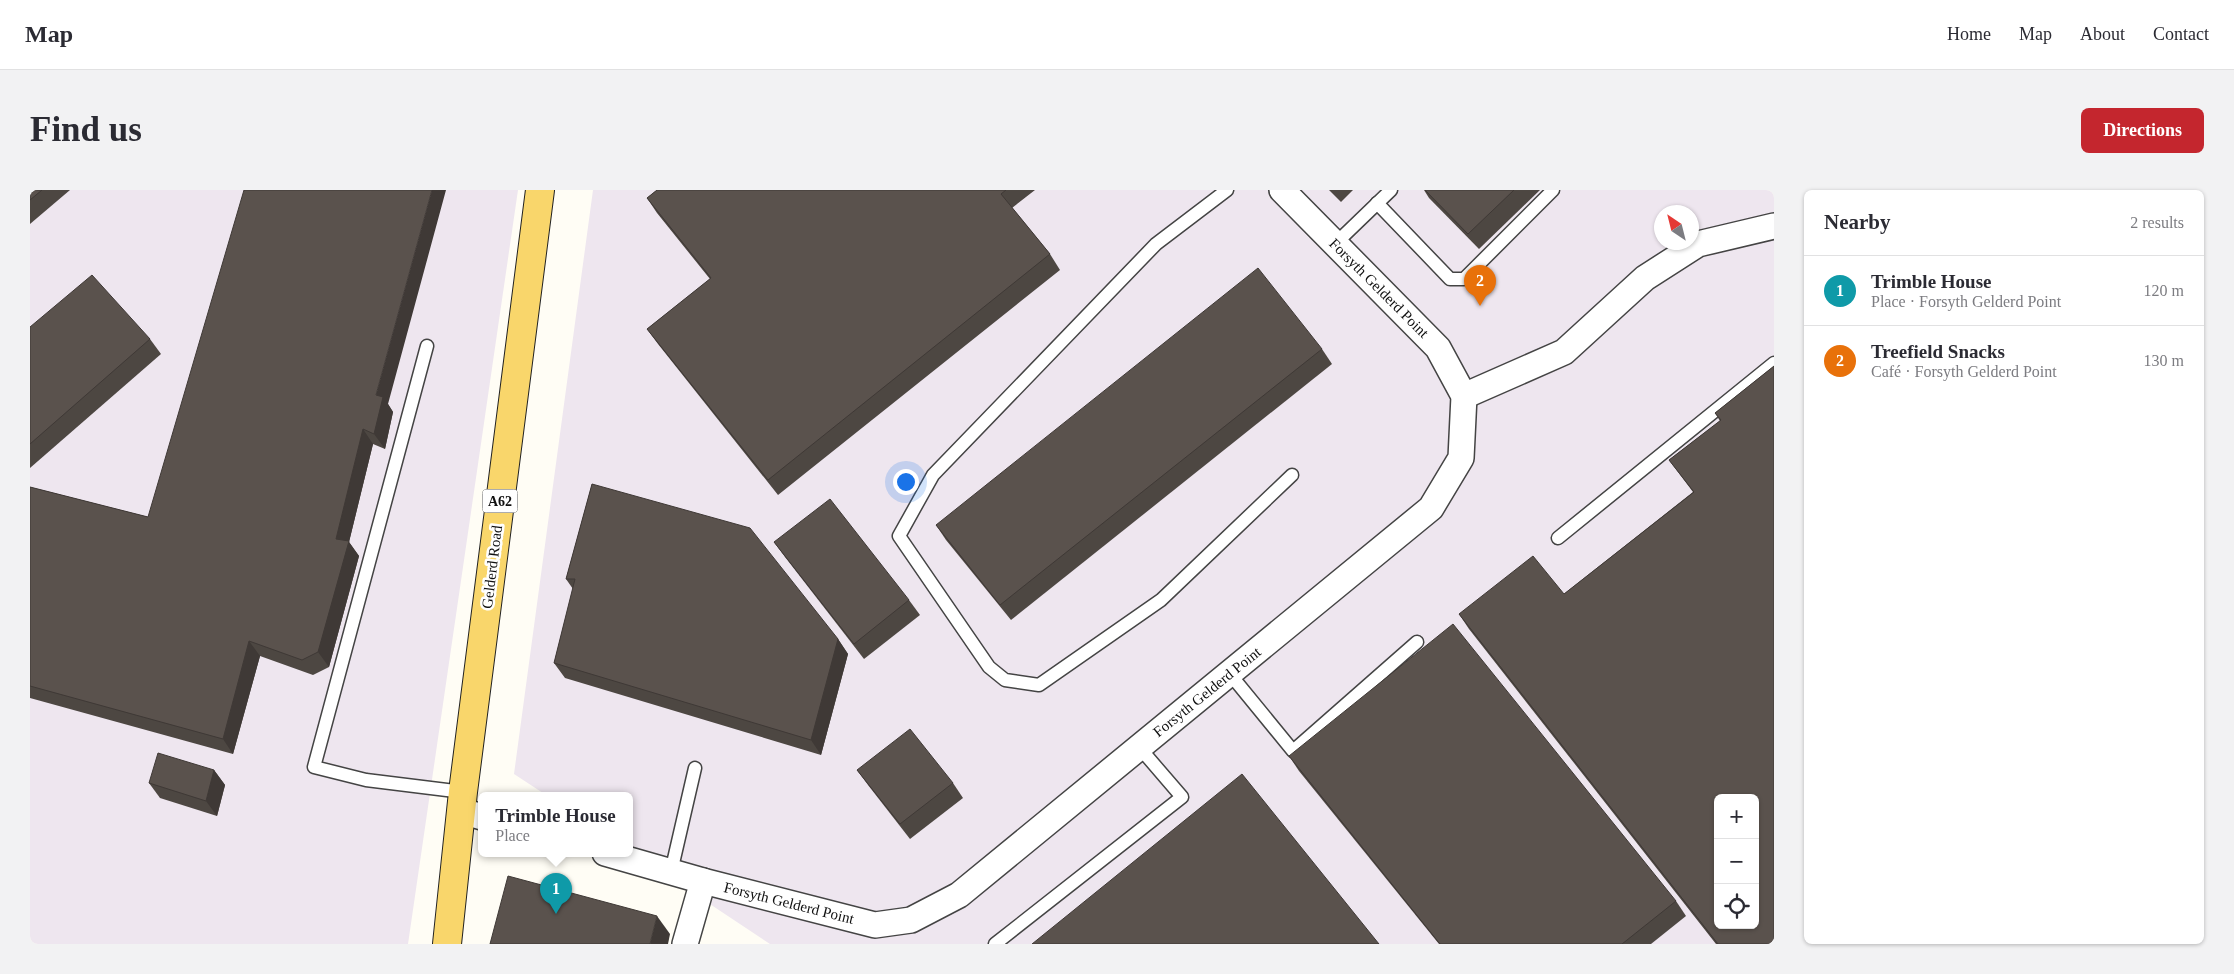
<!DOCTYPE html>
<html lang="en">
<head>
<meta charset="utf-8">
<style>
  body { margin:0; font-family:Georgia,serif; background:#f2f2f3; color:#2b2b33 }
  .controls { position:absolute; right:15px; bottom:15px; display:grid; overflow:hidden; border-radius:8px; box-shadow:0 1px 4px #0004 }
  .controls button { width:45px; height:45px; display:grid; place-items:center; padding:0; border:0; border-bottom:1px solid #e1e1e2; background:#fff; color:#2b2b33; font:25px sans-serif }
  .compass { position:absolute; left:1624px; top:15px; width:45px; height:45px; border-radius:50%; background:#fff; box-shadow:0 1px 4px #0004; rotate:325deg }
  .you { position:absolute; left:875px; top:291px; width:18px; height:18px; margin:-12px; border:4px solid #fff; border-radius:50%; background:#1a73e8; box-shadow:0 0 0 8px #1a73e833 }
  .badge { display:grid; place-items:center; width:32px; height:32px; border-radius:50%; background:#c4262e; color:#fff; font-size:16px; font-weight:700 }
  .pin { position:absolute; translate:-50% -41px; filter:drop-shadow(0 1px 2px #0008) }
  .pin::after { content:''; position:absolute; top:26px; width:18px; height:15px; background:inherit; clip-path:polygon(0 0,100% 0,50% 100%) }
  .popup { position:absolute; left:448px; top:602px; width:155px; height:65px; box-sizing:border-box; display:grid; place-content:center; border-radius:8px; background:#fff; filter:drop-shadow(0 1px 4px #0005); font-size:16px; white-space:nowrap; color:#7c7c81 }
  .popup b { font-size:19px; color:#2b2b33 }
  .popup::after { content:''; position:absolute; left:50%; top:100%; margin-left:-10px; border:10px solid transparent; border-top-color:#fff }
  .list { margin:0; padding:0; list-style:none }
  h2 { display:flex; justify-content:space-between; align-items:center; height:65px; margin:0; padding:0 20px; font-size:21px }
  h2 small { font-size:16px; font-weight:400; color:#7c7c81 }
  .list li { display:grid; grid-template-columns:32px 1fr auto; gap:15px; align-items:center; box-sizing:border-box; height:70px; padding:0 20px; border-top:1px solid #e1e1e2 }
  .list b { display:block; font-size:19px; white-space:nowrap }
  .list p { margin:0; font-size:16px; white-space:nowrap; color:#7c7c81 }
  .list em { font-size:16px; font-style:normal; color:#7c7c81 }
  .icon { flex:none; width:28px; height:28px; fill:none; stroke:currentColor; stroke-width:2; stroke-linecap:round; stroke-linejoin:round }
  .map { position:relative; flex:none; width:1744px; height:754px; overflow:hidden; border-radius:8px }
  header { display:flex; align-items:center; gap:30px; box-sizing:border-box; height:70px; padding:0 25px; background:#fff; border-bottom:1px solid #e1e1e2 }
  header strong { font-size:24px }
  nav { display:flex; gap:28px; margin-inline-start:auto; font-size:18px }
  .intro { display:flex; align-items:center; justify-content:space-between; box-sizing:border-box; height:120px; padding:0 30px }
  h1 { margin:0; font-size:35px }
  .button { padding:12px 22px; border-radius:8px; background:#c4262e; color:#fff; font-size:18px; font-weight:700 }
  main { display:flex; gap:30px; padding:0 30px }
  aside { flex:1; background:#fff; border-radius:8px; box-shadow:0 1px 4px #0004 }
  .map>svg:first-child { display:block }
  .industrial { fill:#eee6ef; fill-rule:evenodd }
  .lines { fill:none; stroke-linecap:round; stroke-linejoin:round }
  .lane-casing { stroke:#444; stroke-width:15 }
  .street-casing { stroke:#444; stroke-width:28 }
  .primary-casing { stroke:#222; stroke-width:30 }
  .lane { stroke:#fff; stroke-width:12 }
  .street { stroke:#fff; stroke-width:25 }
  .primary { stroke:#f9d66b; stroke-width:28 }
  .wall { fill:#4d4742 }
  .shaded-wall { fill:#3f3936 }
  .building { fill:#5a524d; stroke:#3f3936; fill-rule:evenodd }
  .labels { text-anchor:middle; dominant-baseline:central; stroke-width:5; stroke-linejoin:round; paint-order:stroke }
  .shield { fill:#fff; stroke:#585858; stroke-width:1 }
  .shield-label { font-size:14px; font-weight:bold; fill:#111 }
  .street-label { font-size:15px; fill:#111; stroke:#fff }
</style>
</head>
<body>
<header>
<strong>Map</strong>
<nav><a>Home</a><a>Map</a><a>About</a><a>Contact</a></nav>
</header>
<div class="intro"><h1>Find us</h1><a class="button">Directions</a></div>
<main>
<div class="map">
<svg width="1744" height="754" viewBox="0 0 1744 754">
  <rect width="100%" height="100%" fill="#fffdf5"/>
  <g class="industrial">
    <path d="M0 0H488L378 754H0Z"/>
    <path d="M563 0H1744V754H740L600 661V605H516L484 584ZM1632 22H1662V52H1632ZM1688 608H1725V735H1688Z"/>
  </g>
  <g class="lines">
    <g class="lane-casing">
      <g id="lane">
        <path d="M1197 0 1126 54 903 285 869 346 959 477 975 490 1009 495 1131 410 1262 285"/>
        <path d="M1347 13 1420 89H1434L1523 0"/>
        <path d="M1305 54 1361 0"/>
        <path d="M397 156 284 577 336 590 433 602"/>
        <path d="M1528 348 1744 173"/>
        <path d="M1200 484 1263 561 1387 452"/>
        <path d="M641 682 665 578"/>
        <path d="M965 754 1152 607 1109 557"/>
      </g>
    </g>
    <g class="street-casing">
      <g id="street">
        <path d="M1434 206 1534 162 1615 88 1668 54 1744 36"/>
        <path d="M432 621 452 627"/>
        <path d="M575 663 673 691 845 735 881 730 929 705 1401 318 1431 268 1434 206 1408 158 1252 0"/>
        <path d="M655 754 673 691"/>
      </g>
    </g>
    <g class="primary-casing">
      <path id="primary" d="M417 754 433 602 510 0"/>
    </g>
    <use href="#lane" class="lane"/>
    <use href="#street" class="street"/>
    <use href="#primary" class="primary"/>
  </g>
  <g class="wall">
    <path d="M0 0H40L0 34Z"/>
    <path d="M627 0H1005L982 18 1020 64 1030 80 748 305 628 154 617 139 680 89 627 23 617 8Z"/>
    <path d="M1299 0H1323L1311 12Z"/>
    <path d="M1394 0H1510L1449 59 1399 8Z"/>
    <path d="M0 137 120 149 131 164 0 278Z"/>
    <path d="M1292 159 1302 174 981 430 916 350 906 335Z"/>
    <path d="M1744 176V754H1686L1439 439 1429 424 1534 404 1663 302 1639 270 1690 231 1685 223Z"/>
    <path d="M358 214 363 222 355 259 343 254 319 352 329 366 299 477 283 485 230 466 203 564 0 508V297L118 327Z"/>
    <path d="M562 294 808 449 818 464 791 565 535 488 524 473 543 399 536 389Z"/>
    <path d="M744 352 879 410 890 425 834 469 755 367Z"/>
    <path d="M1259 566 1646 711 1656 726 1621 754H1409L1269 581Z"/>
    <path d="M184 580 195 595 187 626 130 608 119 593Z"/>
    <path d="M827 580 923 593 933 608 880 649 838 595Z"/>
  </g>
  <g class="shaded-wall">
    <path d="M402 0H416L358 214 363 222 355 259 344 244 346 205Z"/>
    <path d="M333 239 343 254 319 352 329 366 299 477 288 462 306 349Z"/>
    <path d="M808 449 818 464 791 565 781 550Z"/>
    <path d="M219 451 230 466 203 564 193 549Z"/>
    <path d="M184 580 195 595 187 626 176 611Z"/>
    <path d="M627 726 640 744 638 754H620Z"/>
  </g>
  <g class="building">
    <path d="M0 0H12L0 10Z"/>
    <path d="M214 0H402L346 205 353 207 344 244 333 239 306 349 319 351 288 462 272 470 219 451 193 549 0 496V297L118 327Z"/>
    <path d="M627 0H976L971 4 1020 64 738 290 617 139 681 88 617 8Z"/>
    <path d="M1395 0H1484L1438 44Z"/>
    <path d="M1228 78 1292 159 970 415 906 335Z"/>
    <path d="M62 85 120 149 0 254V137Z"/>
    <path d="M1744 176V754H1688L1429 424 1503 366 1534 404 1664 302 1639 270 1691 230 1685 223ZM1688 608H1725V735H1688Z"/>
    <path d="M562 294 720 338 808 449 781 550 524 473 545 389H536Z"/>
    <path d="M800 309 879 410 824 454 744 352Z"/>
    <path d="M1423 434 1646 711 1592 754H1410L1259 566Z"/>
    <path d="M880 539 923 593 870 634 827 580Z"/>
    <path d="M128 563 184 580 176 611 119 593Z"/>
    <path d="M1212 584 1349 754H1002Z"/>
    <path d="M478 686 627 726 620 754H460Z"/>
  </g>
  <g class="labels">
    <rect class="shield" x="452.5" y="299.5" width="35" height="23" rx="4"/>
    <g class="shield-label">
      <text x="470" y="311">A62</text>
    </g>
    <g class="street-label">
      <text transform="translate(1349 98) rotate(45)">Forsyth Gelderd Point</text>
      <text transform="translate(462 377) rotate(-83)">Gelderd Road</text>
      <text transform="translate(1177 502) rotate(-39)">Forsyth Gelderd Point</text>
      <text transform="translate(759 713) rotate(14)">Forsyth Gelderd Point</text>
    </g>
  </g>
</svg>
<div class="controls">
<button>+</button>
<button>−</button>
<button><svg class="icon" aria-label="locate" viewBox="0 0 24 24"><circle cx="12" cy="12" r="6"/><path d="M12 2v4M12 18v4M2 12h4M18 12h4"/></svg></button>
</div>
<svg class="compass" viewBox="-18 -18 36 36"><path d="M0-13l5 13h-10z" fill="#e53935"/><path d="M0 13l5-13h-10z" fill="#7c7c81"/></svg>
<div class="you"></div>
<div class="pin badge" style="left:526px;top:724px;background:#0f9aa8">1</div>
<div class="popup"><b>Trimble House</b>Place</div>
<div class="pin badge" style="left:1450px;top:116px;background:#e8710a">2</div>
</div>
<aside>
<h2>Nearby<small>2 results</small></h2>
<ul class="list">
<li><span class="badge" style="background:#0f9aa8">1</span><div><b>Trimble House</b><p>Place · Forsyth Gelderd Point</p></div><em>120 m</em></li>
<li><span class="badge" style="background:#e8710a">2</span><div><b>Treefield Snacks</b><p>Café · Forsyth Gelderd Point</p></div><em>130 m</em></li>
</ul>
</aside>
</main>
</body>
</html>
